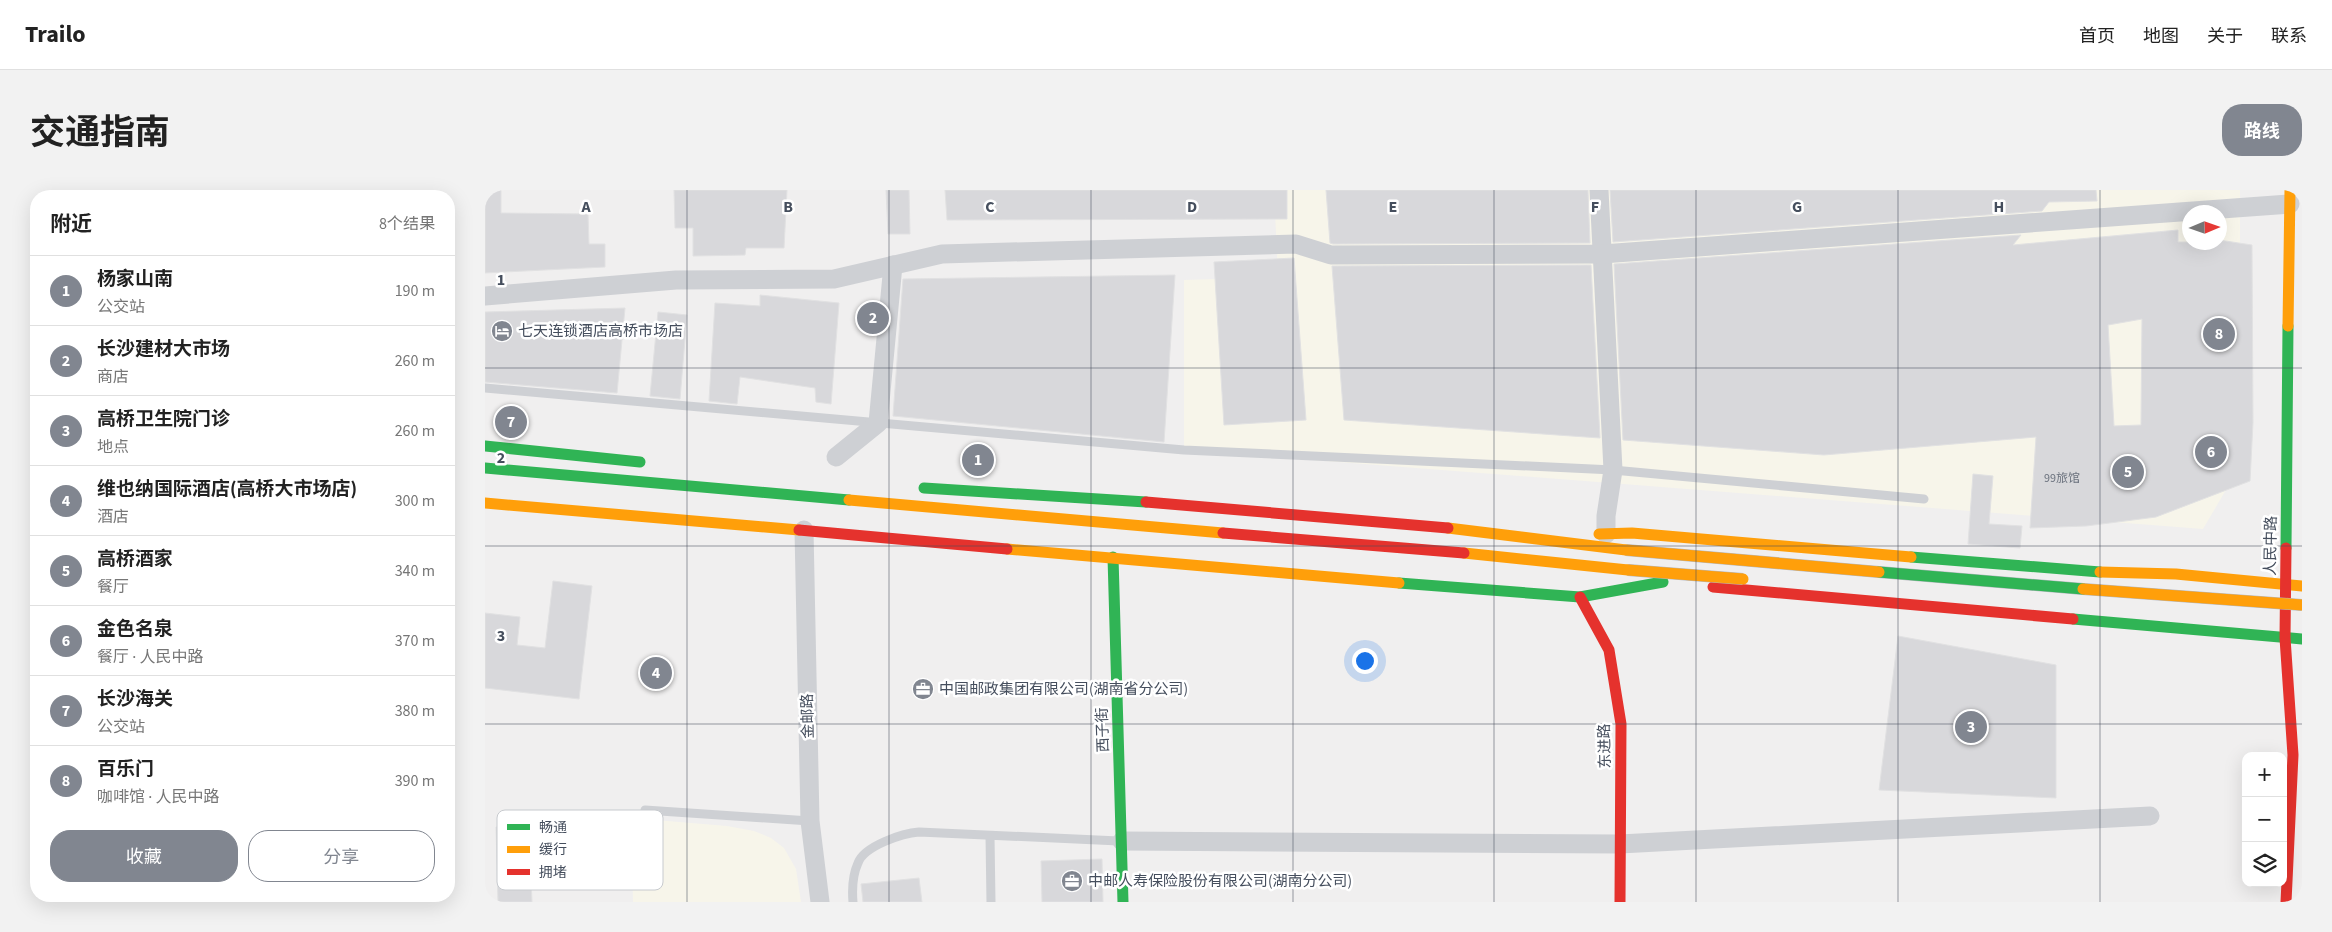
<!DOCTYPE html>
<html lang="zh">
<head>
<meta charset="utf-8">
<style>
  body { margin:0; font-family:"Source Sans 3","Noto Sans SC",sans-serif; background:#f2f2f2; color:#222 }
  .controls { position:absolute; right:15px; bottom:15px; display:grid; overflow:hidden; border-radius:10px; box-shadow:0 5px 20px #0002 }
  .controls button { width:45px; height:45px; display:grid; place-items:center; padding:0; border:0; border-bottom:1px solid #e0e0e0; background:#fff; color:#222; font:25px sans-serif }
  .compass { position:absolute; left:1697px; top:15px; width:45px; height:45px; border-radius:50%; background:#fff; box-shadow:0 5px 20px #0002; rotate:88deg }
  .you { position:absolute; left:879px; top:470px; width:18px; height:18px; margin:-12px; border:4px solid #fff; border-radius:50%; background:#1a73e8; box-shadow:0 0 0 8px #1a73e833 }
  .badge { display:grid; place-items:center; width:32px; height:32px; border-radius:50%; background:#818690; color:#fff; font-size:16px; font-weight:700 }
  .pin { position:absolute; translate:-50% -50%; border:2px solid #fff; box-shadow:0 1px 5px #0006 }
  .list { margin:0; padding:0; list-style:none }
  h2 { display:flex; justify-content:space-between; align-items:center; height:65px; margin:0; padding:0 20px; font-size:21px }
  h2 small { font-size:16px; font-weight:400; color:#767676 }
  .list li { display:grid; grid-template-columns:32px 1fr auto; gap:15px; align-items:center; box-sizing:border-box; height:70px; padding:0 20px; border-top:1px solid #e0e0e0 }
  .list b { display:block; font-size:19px; white-space:nowrap }
  .list p { margin:0; font-size:16px; white-space:nowrap; color:#767676 }
  .list em { font-size:16px; font-style:normal; color:#767676 }
  .actions { display:flex; gap:10px; padding:15px 20px }
  .actions a { flex:1; padding:11px 0; border:1px solid #818690; border-radius:20px; text-align:center; font-size:18px; color:#818690 }
  .actions .main { background:#818690; color:#fff }
  .icon { flex:none; width:28px; height:28px; fill:none; stroke:currentColor; stroke-width:2; stroke-linecap:round; stroke-linejoin:round }
  .map { position:relative; flex:none; width:1817px; height:712px; overflow:hidden; border-radius:20px }
  header { display:flex; align-items:center; gap:30px; box-sizing:border-box; height:70px; padding:0 25px; background:#fff; border-bottom:1px solid #e0e0e0 }
  header strong { font-size:24px }
  nav { display:flex; gap:28px; margin-inline-start:auto; font-size:18px }
  .intro { display:flex; align-items:center; justify-content:space-between; box-sizing:border-box; height:120px; padding:0 30px }
  h1 { margin:0; font-size:35px }
  .button { padding:12px 22px; border-radius:20px; background:#818690; color:#fff; font-size:18px; font-weight:700 }
  main { display:flex; gap:30px; padding:0 30px }
  aside { flex:1; background:#fff; border-radius:20px; box-shadow:0 5px 20px #0002 }
  .map>svg:first-child { display:block }
  .commercial { fill:#f7f5ea; fill-rule:evenodd }
  .building { fill:#d8d8db; stroke:#e1e1e2; fill-rule:evenodd }
  .lines { fill:none; stroke-linecap:round; stroke-linejoin:round }
  .lane { stroke:#ced0d4; stroke-width:9 }
  .street { stroke:#ced0d4; stroke-width:19 }
  .fast { stroke:#30b455; stroke-width:11 }
  .slow { stroke:#ff9f0a; stroke-width:11 }
  .jam { stroke:#e5322d; stroke-width:11 }
  .fast-bridge-casing { stroke:#b4b7bf; stroke-width:12; stroke-linecap:butt }
  .slow-bridge-casing { stroke:#b4b7bf; stroke-width:12; stroke-linecap:butt }
  .fast-bridge { stroke:#30b455; stroke-width:11 }
  .slow-bridge { stroke:#ff9f0a; stroke-width:11 }
  .grid { fill:none; stroke:#454e5d; stroke-width:1; stroke-opacity:0.55 }
  .labels { text-anchor:middle; dominant-baseline:central; stroke-width:5; stroke-linejoin:round; paint-order:stroke }
  .number-label { font-size:12px; fill:#6b727e }
  .poi-label { font-size:15px; fill:#454e5d; stroke:#fff; text-anchor:start }
  .street-label { font-size:15px; fill:#454e5d; stroke:#fff }
  .key { fill:#fff; stroke:#c7cace; stroke-width:1 }
  .key-label { font-size:14px; fill:#454e5d }
  .grid-label { font-size:16px; text-anchor:middle; font-weight:bold; fill:#454e5d; stroke:#fff; stroke-width:5; stroke-linejoin:round; paint-order:stroke }
</style>
</head>
<body>
<header>
<strong>Trailo</strong>
<nav><a>首页</a><a>地图</a><a>关于</a><a>联系</a></nav>
</header>
<div class="intro"><h1>交通指南</h1><a class="button">路线</a></div>
<main>
<aside>
<h2>附近<small>8个结果</small></h2>
<ul class="list">
<li><span class="badge">1</span><div><b>杨家山南</b><p>公交站</p></div><em>190 m</em></li>
<li><span class="badge">2</span><div><b>长沙建材大市场</b><p>商店</p></div><em>260 m</em></li>
<li><span class="badge">3</span><div><b>高桥卫生院门诊</b><p>地点</p></div><em>260 m</em></li>
<li><span class="badge">4</span><div><b>维也纳国际酒店(高桥大市场店)</b><p>酒店</p></div><em>300 m</em></li>
<li><span class="badge">5</span><div><b>高桥酒家</b><p>餐厅</p></div><em>340 m</em></li>
<li><span class="badge">6</span><div><b>金色名泉</b><p>餐厅 · 人民中路</p></div><em>370 m</em></li>
<li><span class="badge">7</span><div><b>长沙海关</b><p>公交站</p></div><em>380 m</em></li>
<li><span class="badge">8</span><div><b>百乐门</b><p>咖啡馆 · 人民中路</p></div><em>390 m</em></li>
</ul>
<div class="actions"><a class="main">收藏</a><a>分享</a></div>
</aside>
<div class="map">
<svg width="1817" height="712" viewBox="0 0 1817 712">
  <rect width="100%" height="100%" fill="#f0efef"/>
  <g class="commercial">
    <path d="M789 0H1755V276L1718 339 699 260V90L793 87ZM1704 22H1734V52H1704Z"/>
    <path d="M146 628 242 636 269 641 286 648 299 658 311 679 316 712H148Z"/>
  </g>
  <g class="building">
    <path d="M0 0H16V23L103 24 104 54H120V77L0 83Z"/>
    <path d="M189 0H302L299 58H261L260 65 208 66V38H190Z"/>
    <path d="M401 0H424L425 44H403Z"/>
    <path d="M460 0H802V29L462 30Z"/>
    <path d="M841 0H1103L1105 53 848 54 845 53Z"/>
    <path d="M1125 0H1611L1612 11 1564 12 1557 21 1128 52Z"/>
    <path d="M1693 40V52H1734V50L1767 55 1768 232 1765 291 1671 327 1601 336 1545 338 1551 247 1339 265 1138 250 1129 74 1536 45 1528 55ZM1657 129 1656 235 1629 236 1623 135Z"/>
    <path d="M809 68 821 230 739 235 729 72Z"/>
    <path d="M1106 75 1115 248 859 230 847 76Z"/>
    <path d="M690 85 679 252 408 226 418 89Z"/>
    <path d="M275 105 354 113 346 214 331 212 330 198 255 187 252 214 224 211 230 113 275 116Z"/>
    <path d="M140 118 132 203 0 192V122Z"/>
    <path d="M173 122 202 125 195 209 165 206Z"/>
    <path d="M1488 284 1508 286 1504 334 1537 336 1535 358 1483 354Z"/>
    <path d="M68 391 107 396 94 509 0 498V423L35 427 32 455 60 458Z"/>
    <path d="M1413 446 1571 475V608L1394 600Z"/>
    <path d="M44 636 47 712H13L11 637Z"/>
    <path d="M617 669 618 712H557L556 671Z"/>
    <path d="M434 688 437 712H378L376 694Z"/>
  </g>
  <g class="lines">
    <g class="lane">
      <path d="M0 198 699 260 1128 280 1439 309"/>
      <path d="M160 620 325 631"/>
      <path d="M505 646 506 712"/>
      <path d="M368 712C367 700 368 684 373 673 379 656 418 643 434 642L634 651"/>
    </g>
    <g class="street">
      <path d="M1114 0 1128 280 1121 326V344"/>
      <path d="M0 106 191 90 349 89 457 64 811 54 846 65 1117 64 1805 14"/>
      <path d="M351 267 393 233 408 75"/>
      <path d="M319 340 325 631 335 712"/>
      <path d="M637 651 1135 654 1665 626"/>
    </g>
    <g class="fast">
      <path d="M0 256 155 272"/>
      <path d="M0 278 364 310"/>
      <path d="M439 298 661 312"/>
      <path d="M1801 358 1803 136"/>
      <path d="M628 367 638 712"/>
      <path d="M1426 367 1615 382"/>
      <path d="M914 393 1095 407 1178 392"/>
      <path d="M1588 429 1817 449"/>
    </g>
    <g class="slow">
      <path d="M1803 136 1805 0"/>
      <path d="M364 310 738 343"/>
      <path d="M0 313 314 340"/>
      <path d="M963 338 1141 360"/>
      <path d="M1114 344 1147 343 1426 367"/>
      <path d="M522 359 914 393"/>
      <path d="M979 363 1143 380"/>
      <path d="M1615 382 1691 384 1817 396"/>
    </g>
    <g class="jam">
      <path d="M661 312 963 338"/>
      <path d="M314 340 522 359"/>
      <path d="M738 343 979 363"/>
      <path d="M1228 397 1588 429"/>
      <path d="M1095 407 1124 460 1136 534 1135 712"/>
      <path d="M1801 712 1808 565 1800 448 1801 358"/>
    </g>
    <g class="fast-bridge-casing">
      <path id="fast-bridge" d="M1394 382 1598 399"/>
    </g>
    <g class="slow-bridge-casing">
      <g id="slow-bridge">
        <path d="M1141 360 1394 382"/>
        <path d="M1143 380 1258 389"/>
        <path d="M1598 399 1817 415"/>
      </g>
    </g>
    <use href="#fast-bridge" class="fast-bridge"/>
    <use href="#slow-bridge" class="slow-bridge"/>
  </g>
  <path class="grid" d="M202 0V712M404 0V712M606 0V712M808 0V712M1009 0V712M1211 0V712M1413 0V712M1615 0V712M0 178H1817M0 356H1817M0 534H1817"/>
  <defs>
    <g id="hotel-disc" transform="scale(1.125)"><circle r="9.5" fill="#818690" stroke="#fff"/><path d="M-6-4.5h1.5V1H6V5H4.5V3h-9V5H-6ZM-4 0a1.8 1.8 0 1 1 3.6 0ZM.5 0V-2.5h3Q6-2.5 6 0Z" fill="#fff"/></g>
    <g id="office-disc" transform="scale(1.125)"><circle r="9.5" fill="#818690" stroke="#fff"/><path d="M-6-3h4V-5.5h4V-3h4V5H-6ZM-1-4.5V-3h2v-1.5ZM-6 0V1H6V0Z" fill="#fff"/></g>
  </defs>
  <g fill-rule="evenodd">
    <use href="#hotel-disc" x="17" y="141"/>
    <use href="#office-disc" x="438" y="499"/>
    <use href="#office-disc" x="587" y="691"/>
  </g>
  <g class="labels">
    <g class="number-label">
      <text x="1577" y="288">99旅馆</text>
    </g>
    <g class="poi-label">
      <text x="33" y="141">七天连锁酒店高桥市场店</text>
      <text x="454" y="499">中国邮政集团有限公司(湖南省分公司)</text>
      <text x="603" y="691">中邮人寿保险股份有限公司(湖南分公司)</text>
    </g>
    <g class="street-label">
      <text transform="translate(1786 356) rotate(-89)">人民中路</text>
      <text transform="translate(323 526) rotate(-91)">金邮路</text>
      <text transform="translate(618 540) rotate(-92)">西子街</text>
      <text transform="translate(1120 556) rotate(-91)">东进路</text>
    </g>
  </g>
  <rect x="12" y="620" width="166" height="80" rx="8" class="key"/>
  <rect x="22" y="634" width="23" height="6" fill="#30b455"/>
  <rect x="22" y="656" width="23" height="7" fill="#ff9f0a"/>
  <rect x="22" y="679" width="23" height="6" fill="#e5322d"/>
  <g class="key-label">
    <text x="54" y="642">畅通</text>
    <text x="54" y="664">缓行</text>
    <text x="54" y="687">拥堵</text>
  </g>
  <g class="grid-label">
    <text x="101" y="22">A</text>
    <text x="303" y="22">B</text>
    <text x="505" y="22">C</text>
    <text x="707" y="22">D</text>
    <text x="908" y="22">E</text>
    <text x="1110" y="22">F</text>
    <text x="1312" y="22">G</text>
    <text x="1514" y="22">H</text>
    <text x="16" y="95">1</text>
    <text x="16" y="273">2</text>
    <text x="16" y="451">3</text>
  </g>
</svg>
<div class="controls">
<button>+</button>
<button>−</button>
<button><svg class="icon" aria-label="layers" viewBox="0 0 24 24"><path d="M12 4l9 5-9 5-9-5zM3 14l9 5 9-5"/></svg></button>
</div>
<svg class="compass" viewBox="-18 -18 36 36"><path d="M0-13l5 13h-10z" fill="#e53935"/><path d="M0 13l5-13h-10z" fill="#767676"/></svg>
<div class="you"></div>
<div class="pin badge" style="left:493px;top:270px">1</div>
<div class="pin badge" style="left:388px;top:128px">2</div>
<div class="pin badge" style="left:1486px;top:537px">3</div>
<div class="pin badge" style="left:171px;top:483px">4</div>
<div class="pin badge" style="left:1643px;top:282px">5</div>
<div class="pin badge" style="left:1726px;top:262px">6</div>
<div class="pin badge" style="left:26px;top:232px">7</div>
<div class="pin badge" style="left:1734px;top:144px">8</div>
</div>
</main>
</body>
</html>
